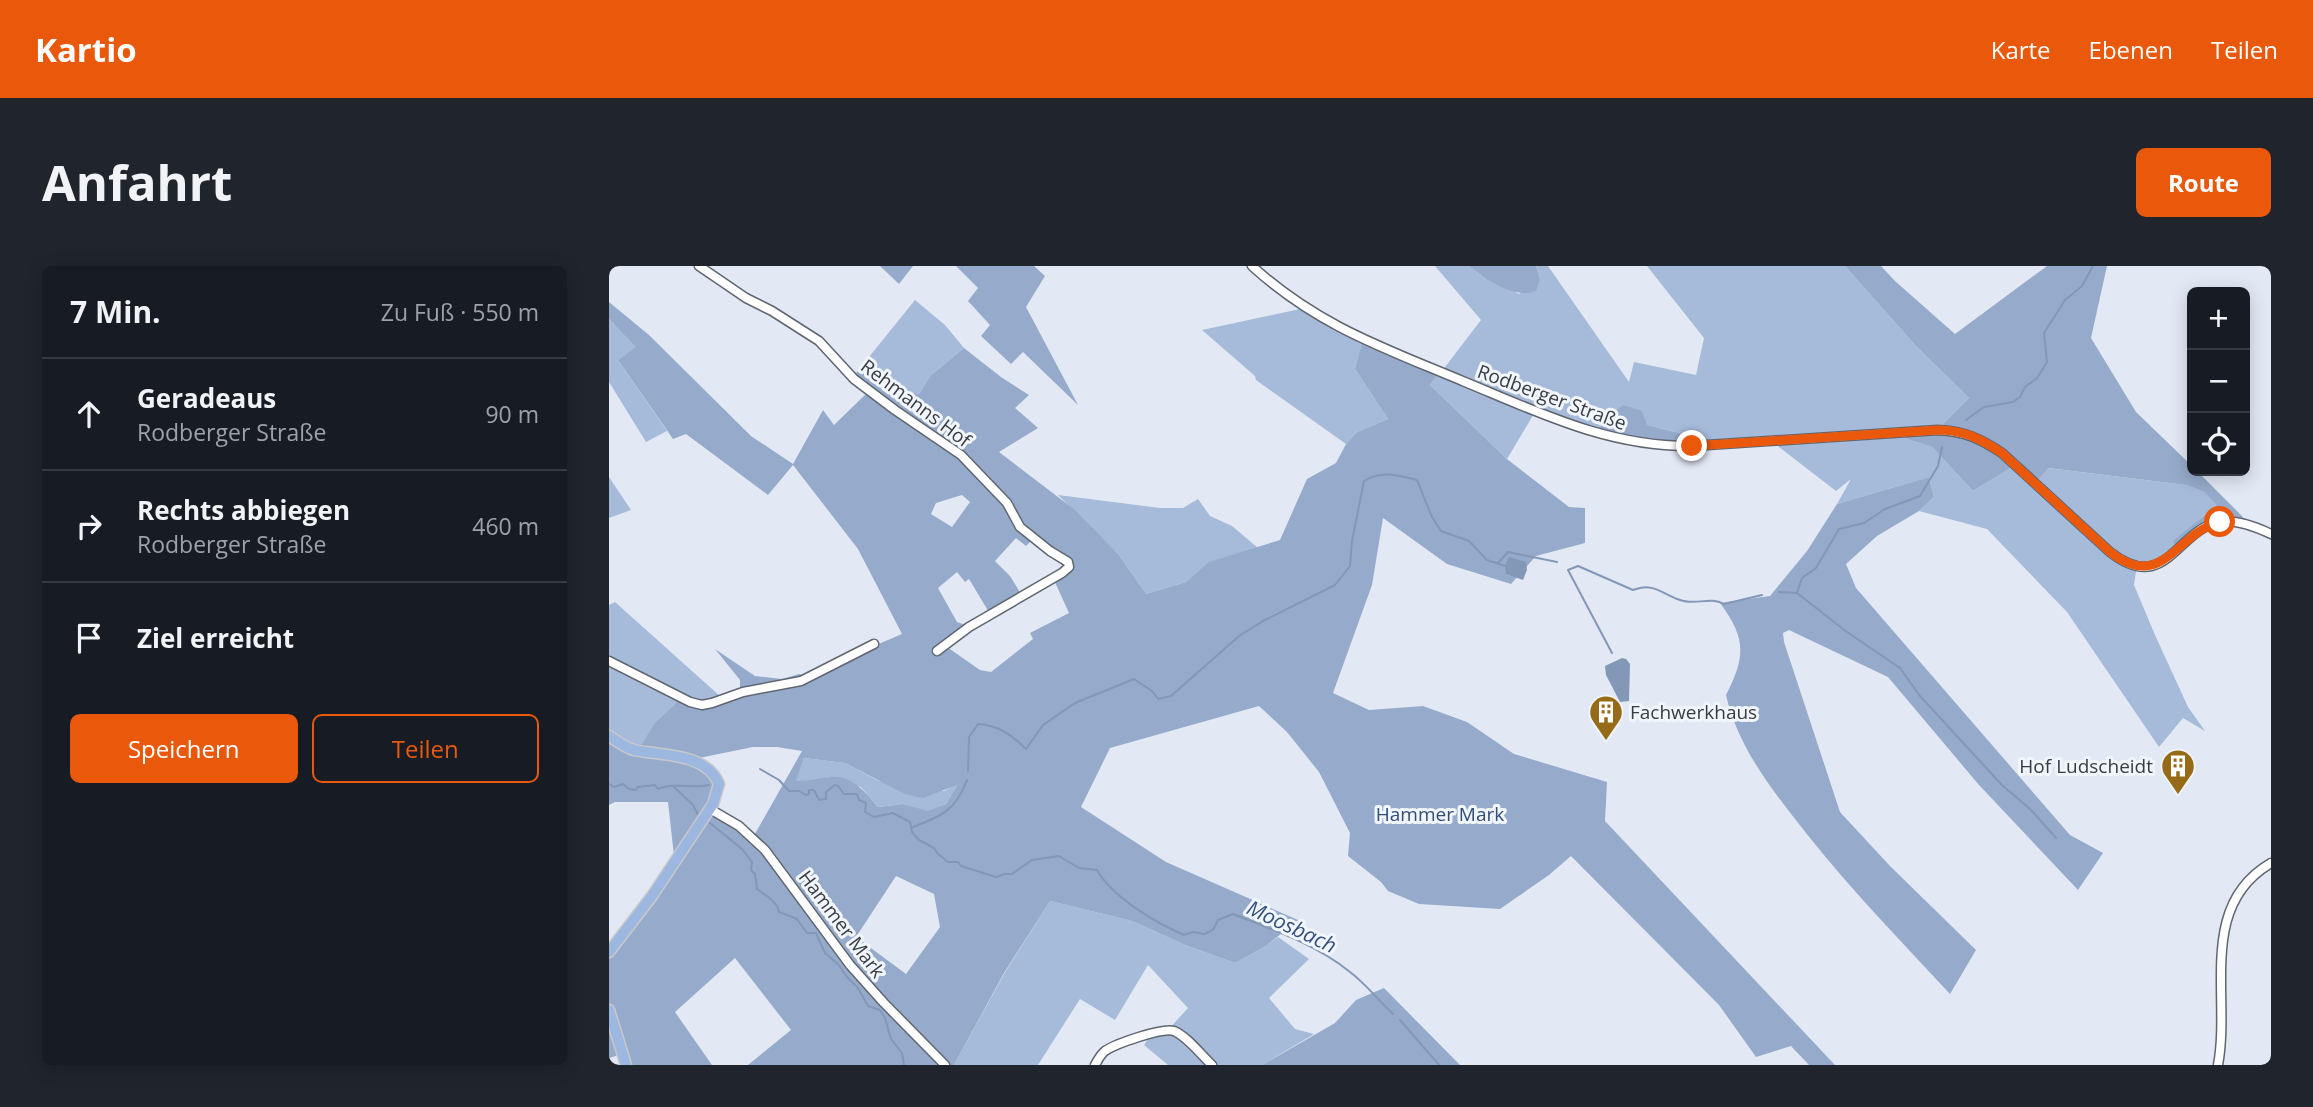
<!DOCTYPE html>
<html lang="de">
<head>
<meta charset="utf-8">
<style>
  body { margin:0; font-family:"Open Sans",sans-serif; background:#20242c; color:#f1f3f6 }
  .controls { position:absolute; right:21px; top:21px; display:grid; overflow:hidden; border-radius:10px; box-shadow:0 4px 18px #0003 }
  .controls button { width:63px; height:63px; display:grid; place-items:center; padding:0; border:0; border-bottom:2px solid #363941; background:#171b24; color:#f1f3f6; font:35px sans-serif }
  .stop { position:absolute; width:21px; height:21px; margin:-16px; border:5px solid #ea580c; border-radius:50%; background:#fff }
  .stop.end { background:#ea580c; border-color:#fff; box-shadow:0 2px 7px #0008 }
  .list { margin:0; padding:0; list-style:none }
  h2 { display:flex; justify-content:space-between; align-items:center; height:91px; margin:0; padding:0 28px; font-size:30px }
  h2 small { font-size:23px; font-weight:400; color:#9ea1a6 }
  .list li { display:grid; grid-template-columns:46px 1fr auto; gap:21px; align-items:center; box-sizing:border-box; height:112px; padding:0 28px; border-top:2px solid #363941 }
  .list b { display:block; font-size:26px; white-space:nowrap }
  .list p { margin:0; font-size:23px; white-space:nowrap; color:#9ea1a6 }
  .list em { font-size:23px; font-style:normal; color:#9ea1a6 }
  .actions { display:flex; gap:14px; padding:21px 28px }
  .actions a { flex:1; padding:16px 0; border:2px solid #ea580c; border-radius:10px; text-align:center; font-size:24px; color:#ea580c }
  .actions .main { background:#ea580c; color:#fff }
  .icon { flex:none; width:38px; height:38px; fill:none; stroke:currentColor; stroke-width:2; stroke-linecap:round; stroke-linejoin:round }
  .map { position:relative; flex:none; width:1662px; height:799px; overflow:hidden; border-radius:10px }
  header { display:flex; align-items:center; gap:42px; box-sizing:border-box; height:98px; padding:0 35px; background:#ea580c; color:#fff }
  header strong { font-size:33px }
  nav { display:flex; gap:38px; margin-inline-start:auto; font-size:24px }
  .intro { display:flex; align-items:center; justify-content:space-between; box-sizing:border-box; height:168px; padding:0 42px }
  h1 { margin:0; font-size:49px }
  .button { padding:18px 32px; border-radius:10px; background:#ea580c; color:#fff; font-size:24px; font-weight:700 }
  main { display:flex; gap:42px; padding:0 42px }
  aside { flex:1; background:#171b24; border-radius:10px; box-shadow:0 4px 18px #0003 }
  .map>svg:first-child { display:block }
  .green { fill:#a6bad9 }
  .forest { fill:#96abcb; fill-rule:evenodd }
  .water { fill:#8397b7 }
  .lines { fill:none; stroke-linecap:round; stroke-linejoin:round }
  .stream { stroke:#8397b7; stroke-width:2 }
  .minor-casing { stroke:#5f6670; stroke-width:11 }
  .major-casing { stroke:#c8c8ca; stroke-width:13 }
  .minor { stroke:#fff; stroke-width:8 }
  .major { stroke:#9db8e0; stroke-width:10 }
  .route { stroke:#ea580c; stroke-width:9 }
  .labels { text-anchor:middle; dominant-baseline:central; stroke-width:6; stroke-linejoin:round; paint-order:stroke }
  .street-label { font-size:19px; fill:#393c41; stroke:#f1f6fd }
  .poi-label { font-size:19px; fill:#393c41; stroke:#f1f6fd; text-anchor:start }
  .park-label { font-size:19px; fill:#314d7a; stroke:#f1f6fd }
  .water-label { font-size:21px; font-style:italic; fill:#334f7c; stroke:#f1f6fd }
</style>
</head>
<body>
<header>
<strong>Kartio</strong>
<nav><a>Karte</a><a>Ebenen</a><a>Teilen</a></nav>
</header>
<div class="intro"><h1>Anfahrt</h1><a class="button">Route</a></div>
<main>
<aside>
<h2>7 Min.<small>Zu Fuß · 550 m</small></h2>
<ul class="list">
<li><svg class="icon" aria-label="ahead" viewBox="0 0 24 24"><path d="M12 20V5M6 11l6-6 6 6"/></svg><div><b>Geradeaus</b><p>Rodberger Straße</p></div><em>90 m</em></li>
<li><svg class="icon" aria-label="right" viewBox="0 0 24 24"><path d="M7 20v-9h11M14 6l5 5-5 5"/></svg><div><b>Rechts abbiegen</b><p>Rodberger Straße</p></div><em>460 m</em></li>
<li><svg class="icon" aria-label="arrive" viewBox="0 0 24 24"><path d="M6 21V4h12l-3 4 3 4H6"/></svg><div><b>Ziel erreicht</b></div></li>
</ul>
<div class="actions"><a class="main">Speichern</a><a>Teilen</a></div>
</aside>
<div class="map">
<svg width="1662" height="799" viewBox="0 0 1662 799">
  <rect width="100%" height="100%" fill="#e2e9f5"/>
  <g class="green">
    <path d="M826 0H860L872 9 910 28 931 13 927 0H939L1020 116 1025 96 1087 109 1095 72 1038 0H1236L1307 80 1360 132 1330 162 1071 179 1074 168 1038 159 1010 144 993 156 989 167 833 105 872 54Z"/>
    <path d="M306 34 336 59 355 82 321 110 310 128 290 122 260 91Z"/>
    <path d="M691 43 753 76 746 103 779 153 748 166 737 178 647 114 646 110 593 64Z"/>
    <path d="M0 53 28 81 9 94 58 165 37 176 0 116Z"/>
    <path d="M830 107 926 146 898 193 821 119Z"/>
    <path d="M1292 171 1323 181 1364 225 1405 200 1503 293 1527 305 1525 319 1546 369 1579 441 1596 465 1574 452 1550 481 1458 346 1378 263 1310 245 1325 231 1320 211 1228 238 1242 213 1227 225 1166 178Z"/>
    <path d="M1438 202 1577 219 1595 226 1609 239C1601 245 1593 250 1587 257 1564 281 1557 301 1518 294L1429 214Z"/>
    <path d="M0 211 22 244 0 252Z"/>
    <path d="M449 229 551 242H574L589 233 601 250 623 260 649 282 601 296 577 316 537 328 510 289Z"/>
    <path d="M6 336 112 431 45 458 31 482 15 478 0 467V339Z"/>
    <path d="M195 492 236 497 270 515 335 525 349 517 337 538 319 546 294 538 269 541 252 521 221 511 200 516 186 514Z"/>
    <path d="M441 635 523 655 576 679 626 697 657 680 669 671 700 693 660 732 686 763 705 768 653 799H559L535 779 541 770 559 764 579 742 539 699 506 754 471 733 429 799H345L395 708Z"/>
  </g>
  <g class="forest">
    <path d="M271 0H304L290 18Z"/>
    <path d="M347 0H425L436 10 417 41 469 139 414 86 402 98 372 70 381 59 359 35 369 22Z"/>
    <path d="M860 0H927L931 13 927 25C904 33 878 14 860 0Z"/>
    <path d="M1236 0H1272L1286 15 1346 68 1438 0H1498L1482 72 1527 146 1583 200V205H1588L1637 254H1603L1567 281 1564 275 1608 239 1595 226 1577 219 1439 202 1429 214C1398 187 1373 161 1330 162L1360 132 1307 80Z"/>
    <path d="M0 36 40 69 142 170 184 198 214 144 225 159 261 124 244 111 260 91 290 122 310 128 321 110 355 82 392 111 420 129 406 142 429 162 390 186 466 244 510 289 537 328 577 316 600 296 671 274 698 213 727 197 737 178 748 166 779 153 746 103 753 76 830 107 821 119 898 193 960 241 976 242V277L927 290 902 318 838 298 774 252 763 319 724 427 760 444 814 440 858 456 905 488 998 516 996 555 1226 799H1200L1182 780 1147 791 1110 739 962 590 940 609 891 643 810 638 779 625 772 616 739 590 741 567 710 506 678 466 650 440 501 482 472 541 557 596 689 654 657 680 626 697 576 679 523 655 441 635 395 707 345 799H139L182 764 126 692 66 746 103 799H14L10 789 0 792V692L102 547 143 573 193 485 168 481H144L90 492 31 481 45 458 74 431 95 437 131 422V414L106 383 146 410 173 413 190 408 203 411 237 392 293 368 249 283 184 199 159 229 77 168 64 173 9 94 27 81 0 53ZM353 229 361 236 343 261 322 248 327 237ZM407 272 417 280 423 274 458 299 412 328 401 310 386 295ZM348 306 356 316 360 313 381 348 359 360 348 356 329 322ZM445 314 460 347 421 367 424 373 382 406 371 404 338 381 362 362ZM195 492 236 497 296 528 314 532 348 519 337 538 319 545 294 538 269 541C257 526 242 508 221 511 208 512 200 516 187 514ZM287 610 325 628 331 661 297 708 247 671Z"/>
    <path d="M1014 139 1033 145 1038 159 1074 168 1071 179 989 167 993 156Z"/>
    <path d="M1331 168C1362 170 1380 182 1405 200L1364 225 1323 181 1292 171Z"/>
    <path d="M1320 211 1325 231 1310 245 1268 270 1237 298 1247 322 1461 569 1494 587 1469 624 1370 519 1279 411 1180 364 1174 367 1175 376 1231 546 1281 600 1367 684 1341 728C1292 675 1242 624 1197 567 1164 525 1129 482 1117 429 1137 390 1137 372 1111 337L1161 330 1198 285 1228 238Z"/>
    <path d="M0 476C9 483 19 487 30 490 51 494 112 495 103 529 97 551 78 572 65 590L59 536H6L0 539Z"/>
    <path d="M775 722 851 799H653L726 757 747 734Z"/>
  </g>
  <g class="water">
    <path d="M900 291 917 296 918 304 914 314 897 308 896 300Z"/>
    <path d="M1013 392 1017 393 1021 398 1020 435 1011 436 997 409 996 400Z"/>
  </g>
  <g class="lines">
    <g class="stream">
      <path d="M1357 154 1375 141 1404 136 1411 131 1416 121 1428 112 1438 96 1435 67 1456 34 1473 20 1484 0"/>
      <path d="M889 297 899 286 948 296"/>
      <path d="M1170 326 1188 327 1238 366 1291 402 1311 430 1393 519 1422 544 1447 572"/>
      <path d="M1188 327 1193 312 1207 302 1230 263 1255 257 1276 243 1311 230 1329 200 1333 181"/>
      <path d="M1003 387 959 304 969 300 1024 324C1045 316 1053 328 1071 334 1086 340 1101 330 1115 338L1153 329"/>
      <path d="M151 503 170 514 180 525H190L197 529 200 528V524H205L210 534 217 533V526L226 519 229 520 235 528H248L250 534 257 537 256 546 265 551 284 547 301 556 303 566 310 574 325 582 329 588 339 596H349L352 600 387 611 396 608H403L423 594 450 590 470 602 488 604C503 631 547 657 575 669L584 666 595 668 604 664 609 654 624 648C663 663 708 679 741 706 757 718 770 735 784 748"/>
      <path d="M359 505 360 471 369 458C389 459 403 469 417 483L434 459 466 437 525 413 543 425 549 433 562 430 630 370 654 355 726 319 741 300 743 275 755 215C772 204 789 209 808 214L823 251 832 265 860 275 878 294 896 300"/>
      <path d="M0 518 5 521 14 518 20 523 27 524 29 521 46 519 49 523C65 516 84 523 100 519"/>
      <path d="M65 521 84 539 89 549"/>
      <path d="M101 557 133 583 143 596 142 604 146 608 148 623C157 630 168 635 170 646L188 653 198 667H207L216 687 229 698 238 711 249 722 259 740 271 744 276 752 282 773 293 787 295 799"/>
      <path d="M304 561C333 550 347 544 358 514"/>
      <path d="M791 754 830 799"/>
    </g>
    <g class="minor-casing">
      <g id="minor">
        <path d="M90 0 137 32 163 45 210 75 245 113 286 144 352 189 398 237 411 261 441 285 459 296 460 301 453 307 360 361 328 385"/>
        <path d="M643 0C709 60 775 82 856 116 931 147 1000 181 1083 180L1329 164C1355 165 1372 173 1393 187L1501 286C1556 329 1567 266 1609 256 1626 253 1647 261 1662 268"/>
        <path d="M0 395 81 436 93 439 103 437 134 426 192 415 265 378"/>
        <path d="M101 543 130 560 156 584 241 699 275 737 336 799"/>
        <path d="M486 799C489 794 491 789 496 785 506 778 554 761 565 765 579 771 592 789 603 799"/>
        <path d="M1609 799C1622 730 1588 640 1662 597"/>
      </g>
    </g>
    <g class="major-casing">
      <g id="major">
        <path d="M0 470C8 475 15 481 25 484 52 490 97 486 110 518L104 538 43 630 0 686"/>
        <path d="M0 744 17 799"/>
      </g>
    </g>
    <use href="#minor" class="minor"/>
    <use href="#major" class="major"/>
  </g>
  <g class="lines">
    <path class="route" d="M1083 180 1329 164C1355 164 1372 173 1393 187L1501 286C1553 327 1567 267 1611 256"/>
  </g>
  <defs>
    <g id="building-pin" transform="scale(1.75)"><path d="M0 17L-7.5 6A9.5 9.5 0 1 1 7.5 6Z" fill="#966b17" stroke="#f1f6fd"/><path d="M-4-6H4V6H1V3H-1V6H-4ZM-2.5-4.3h1.7v1.8h-1.7ZM.8-4.3h1.7v1.8H.8ZM-2.5-1h1.7V.8h-1.7ZM.8-1h1.7V.8H.8Z" fill="#fff"/></g>
  </defs>
  <g fill-rule="evenodd">
    <use href="#building-pin" x="997" y="446"/>
    <use href="#building-pin" x="1569" y="500"/>
  </g>
  <g class="labels">
    <g class="street-label">
      <text transform="translate(943 131) rotate(20)">Rodberger Straße</text>
      <text transform="translate(307 137) rotate(37)">Rehmanns Hof</text>
      <text transform="translate(233 658) rotate(53)">Hammer Mark</text>
    </g>
    <g class="poi-label">
      <text x="1021" y="446">Fachwerkhaus</text>
      <text x="1544" y="500" text-anchor="end">Hof Ludscheidt</text>
    </g>
    <g class="park-label">
      <text x="831" y="548">Hammer Mark</text>
    </g>
    <g class="water-label">
      <text transform="translate(683 660) rotate(25)">Moosbach</text>
    </g>
  </g>
</svg>
<div class="controls">
<button>+</button>
<button>−</button>
<button><svg class="icon" aria-label="locate" viewBox="0 0 24 24"><circle cx="12" cy="12" r="6"/><path d="M12 2v4M12 18v4M2 12h4M18 12h4"/></svg></button>
</div>
<div class="stop" style="left:1611px;top:256px"></div>
<div class="stop end" style="left:1083px;top:180px"></div>
</div>
</main>
</body>
</html>
